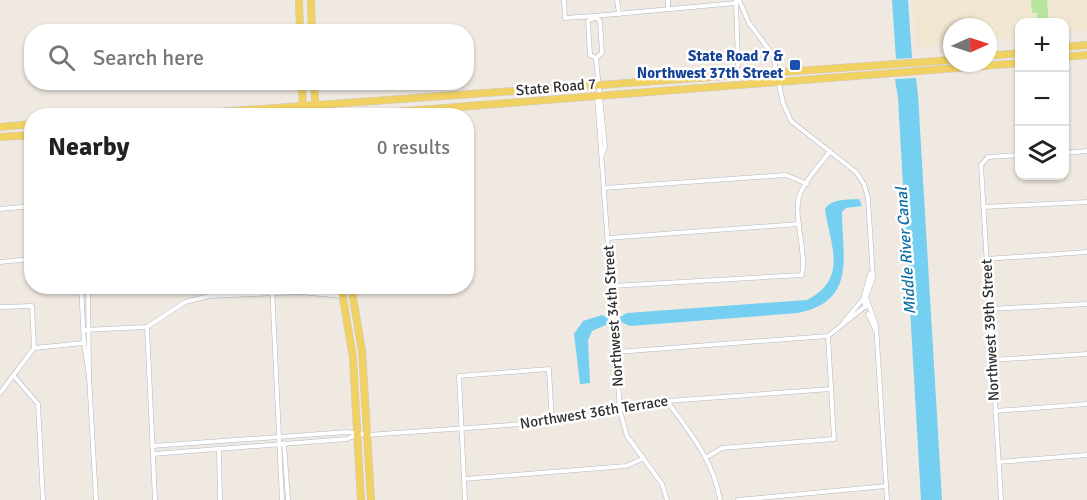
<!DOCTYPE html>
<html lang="en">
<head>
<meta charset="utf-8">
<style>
  body { margin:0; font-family:Signika,sans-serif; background:#f6f6f6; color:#222 }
  .controls { position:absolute; right:18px; top:18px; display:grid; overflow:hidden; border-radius:12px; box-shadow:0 2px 4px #0004 }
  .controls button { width:54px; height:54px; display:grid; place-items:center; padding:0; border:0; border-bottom:2px solid #e0e0e0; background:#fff; color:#222; font:30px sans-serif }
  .compass { position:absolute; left:943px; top:18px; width:54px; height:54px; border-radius:50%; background:#fff; box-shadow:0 2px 4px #0004; rotate:87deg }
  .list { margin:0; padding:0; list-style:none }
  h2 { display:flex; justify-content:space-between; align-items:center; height:78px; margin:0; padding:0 24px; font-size:26px }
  h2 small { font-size:20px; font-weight:400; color:#767676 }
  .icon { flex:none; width:33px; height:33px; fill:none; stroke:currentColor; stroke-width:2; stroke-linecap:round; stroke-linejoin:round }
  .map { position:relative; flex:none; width:1087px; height:500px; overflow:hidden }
  .search { position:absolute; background:#fff; box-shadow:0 2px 4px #0004; left:24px; top:24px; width:450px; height:66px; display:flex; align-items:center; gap:15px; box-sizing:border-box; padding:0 21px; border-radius:24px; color:#767676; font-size:22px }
  .panel { position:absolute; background:#fff; box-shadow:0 2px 4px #0004; left:24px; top:108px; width:450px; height:186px; border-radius:24px }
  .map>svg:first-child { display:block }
  .education { fill:#f0e6d1 }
  .green { fill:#b6e59e }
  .water { fill:#75cff0 }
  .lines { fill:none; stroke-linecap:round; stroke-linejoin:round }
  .street-casing { stroke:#b4b7c1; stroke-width:5 }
  .primary-casing { stroke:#c9c9c9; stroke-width:8 }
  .street { stroke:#fff; stroke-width:4 }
  .primary { stroke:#f2d163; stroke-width:7 }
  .transit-dot { fill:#1a4fb4; stroke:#fff; stroke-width:2 }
  .labels { text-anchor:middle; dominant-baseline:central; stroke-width:5; stroke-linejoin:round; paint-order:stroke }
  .transit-label { font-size:15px; font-weight:bold; fill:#164399; stroke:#fff; text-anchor:end }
  .street-label { font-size:15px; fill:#2e2e2e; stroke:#fff }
  .water-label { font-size:16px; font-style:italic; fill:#0d6fa3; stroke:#fff }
</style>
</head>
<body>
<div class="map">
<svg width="1087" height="500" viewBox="0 0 1087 500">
  <rect width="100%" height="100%" fill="#efe9e1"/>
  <path class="education" d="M912 0H1087V30L1065 32 1064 22H1020L1019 37 988 40V27H952V44L916 48Z"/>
  <path class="green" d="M1031 0H1047L1049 22H1032L1037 21V13H1032Z"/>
  <g class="water">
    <path d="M892 0H908L912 58 896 59Z"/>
    <path d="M916 78 918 95 942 500H921L898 98 895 79Z"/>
    <path d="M859 199 862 206 846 208 842 212C842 257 857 301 798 313L630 326 621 322 620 317 627 313 807 300C849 279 830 245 825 209 832 198 848 200 859 199Z"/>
    <path d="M602 315 608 318V324L592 331 588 340 590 383 580 384 574 334 583 321Z"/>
  </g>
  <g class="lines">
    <g class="street-casing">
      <g id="street">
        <path d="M564 0 565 18 594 16 600 21 602 53 596 58 590 55 588 21 594 18"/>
        <path d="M617 0 619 14"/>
        <path d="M668 0V9"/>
        <path d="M739 0 749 23 773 55 783 103 791 121 856 172 864 184 868 198 873 278 866 297 876 325 887 500"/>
        <path d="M594 16 736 3"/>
        <path d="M596 59 605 146 602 155"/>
        <path d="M734 74 738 65 736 0"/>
        <path d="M597 96 620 411 627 436 662 484 667 500"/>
        <path d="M1064 153 1087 151"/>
        <path d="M604 188 786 175 807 184"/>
        <path d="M983 207 1087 202"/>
        <path d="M0 209 32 206"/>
        <path d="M608 238 799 224"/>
        <path d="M986 259 1087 252"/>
        <path d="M0 262 32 259"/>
        <path d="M81 286 84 343 89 376"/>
        <path d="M88 286 89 376 96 500"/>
        <path d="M272 286 282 500"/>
        <path d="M612 286 802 275C807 248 792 216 800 194 806 179 821 164 830 151"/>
        <path d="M301 291 307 288 326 286"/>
        <path d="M0 307 32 306 34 348 0 393"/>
        <path d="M866 307 863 299 870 274"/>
        <path d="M989 309 1087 304"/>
        <path d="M868 314 875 329"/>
        <path d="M843 323 863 299"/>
        <path d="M147 327 155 500"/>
        <path d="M83 330 147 327 185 302 209 296 300 292 342 296"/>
        <path d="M34 348 84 343"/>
        <path d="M617 352 828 336 867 305"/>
        <path d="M992 360 1087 354"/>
        <path d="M13 375 38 404 43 500"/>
        <path d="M667 401C690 433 714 461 720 500"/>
        <path d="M995 411 1087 404"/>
        <path d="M284 443 288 500"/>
        <path d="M152 446 347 432 367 435 552 422 667 401 831 389"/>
        <path d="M219 450 220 500"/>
        <path d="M153 454 347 439 356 435"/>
        <path d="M707 457 722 448 834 439 828 336"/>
        <path d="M998 462 1087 455"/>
        <path d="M464 479 626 466 642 459"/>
        <path d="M465 500 459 376 549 369 552 422"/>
        <path d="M738 500 886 486"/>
        <path d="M1001 500 981 165 988 157 1020 155"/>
      </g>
    </g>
    <g class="primary-casing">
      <g id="primary">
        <path d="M299 0 300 32"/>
        <path d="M311 0 312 32"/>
        <path d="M1064 47 1087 45"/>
        <path d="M988 56 1020 53"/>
        <path d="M1064 57 1087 55"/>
        <path d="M302 82 303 116"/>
        <path d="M314 82 316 116"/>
        <path d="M161 116 952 60"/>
        <path d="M342 116 1020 63"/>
        <path d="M0 127 32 124"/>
        <path d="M0 137 32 135"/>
        <path d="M341 286 353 358 361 500"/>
        <path d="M351 286 362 351 371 500"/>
      </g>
    </g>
    <use href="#street" class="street"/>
    <use href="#primary" class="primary"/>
  </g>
  <rect class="transit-dot" x="789" y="59" width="12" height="12" rx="3"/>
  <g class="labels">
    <g class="transit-label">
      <text x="783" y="56">State Road 7 &amp;<tspan x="783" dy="17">Northwest 37th Street</tspan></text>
    </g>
    <g class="street-label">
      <text transform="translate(556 87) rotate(-5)">State Road 7</text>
      <text transform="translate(613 316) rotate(-94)">Northwest 34th Street</text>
      <text transform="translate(990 330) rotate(-93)">Northwest 39th Street</text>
      <text transform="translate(594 412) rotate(-9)">Northwest 36th Terrace</text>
    </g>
    <g class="water-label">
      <text transform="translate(906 251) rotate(-94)">Middle River Canal</text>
    </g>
  </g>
</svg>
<div class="controls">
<button>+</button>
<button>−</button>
<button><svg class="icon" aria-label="layers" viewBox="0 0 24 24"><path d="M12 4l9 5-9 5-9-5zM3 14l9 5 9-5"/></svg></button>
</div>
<svg class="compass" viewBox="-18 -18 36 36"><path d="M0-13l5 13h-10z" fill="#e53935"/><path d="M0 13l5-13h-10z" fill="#767676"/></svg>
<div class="search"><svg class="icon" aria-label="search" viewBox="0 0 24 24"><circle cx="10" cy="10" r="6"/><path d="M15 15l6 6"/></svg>Search here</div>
<section class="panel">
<h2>Nearby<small>0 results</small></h2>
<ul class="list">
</ul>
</section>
</div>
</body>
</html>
